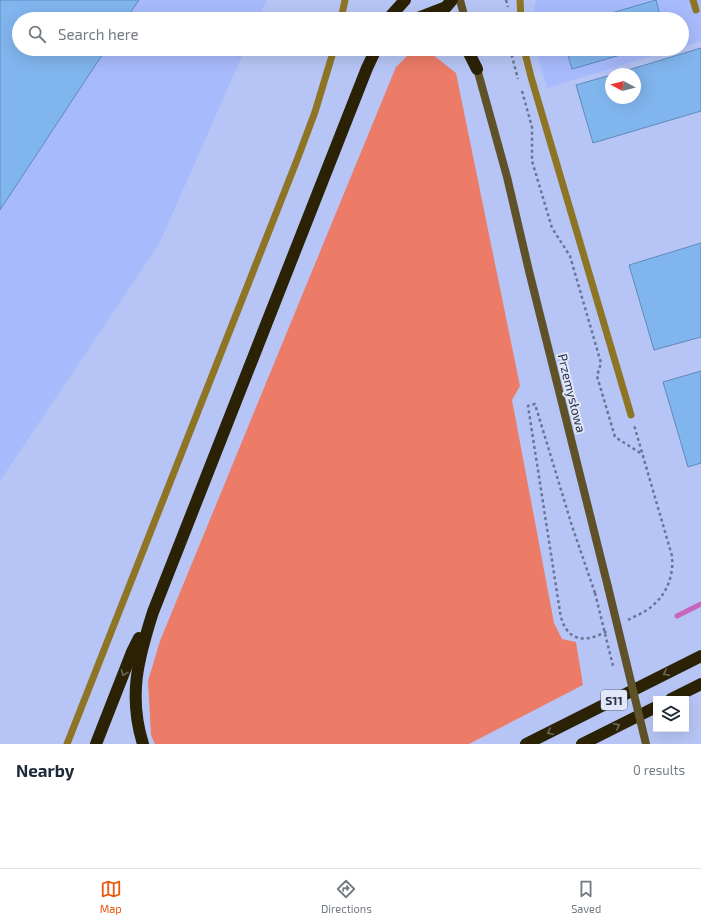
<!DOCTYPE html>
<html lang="en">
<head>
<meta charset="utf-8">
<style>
  body { margin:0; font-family:"Exo 2",sans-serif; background:#f6f6f7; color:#1f2937 }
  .controls { position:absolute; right:12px; bottom:12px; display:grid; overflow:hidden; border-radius:0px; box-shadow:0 4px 16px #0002 }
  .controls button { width:36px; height:36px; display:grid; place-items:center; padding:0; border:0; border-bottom:1px solid #e0e1e3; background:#fff; color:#1f2937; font:20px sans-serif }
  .compass { position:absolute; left:605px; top:68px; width:36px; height:36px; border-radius:50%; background:#fff; box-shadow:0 4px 16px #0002; rotate:277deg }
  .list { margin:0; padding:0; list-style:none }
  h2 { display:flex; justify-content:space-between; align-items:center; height:52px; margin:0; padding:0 16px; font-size:17px }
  h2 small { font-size:13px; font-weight:400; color:#747a83 }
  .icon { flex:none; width:22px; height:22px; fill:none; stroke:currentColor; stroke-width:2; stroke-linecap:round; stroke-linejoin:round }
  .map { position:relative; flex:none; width:701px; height:744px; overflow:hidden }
  .search { position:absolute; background:#fff; box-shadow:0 4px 16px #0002; left:12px; right:12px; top:12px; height:44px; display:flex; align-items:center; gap:10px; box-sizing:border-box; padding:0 14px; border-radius:22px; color:#747a83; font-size:15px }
  .sheet { height:124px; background:#fff }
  nav { display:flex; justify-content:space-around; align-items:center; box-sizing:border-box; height:56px; border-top:1px solid #e0e1e3; background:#fff; font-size:11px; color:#747a83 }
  nav a { display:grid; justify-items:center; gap:2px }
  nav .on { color:#ea580c }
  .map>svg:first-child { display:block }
  .built { fill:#a7bafc }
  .green { fill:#ec7b67 }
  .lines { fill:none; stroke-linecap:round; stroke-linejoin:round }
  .stream { stroke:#c765bd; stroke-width:5 }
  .building { fill:#81b5ed; stroke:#5f8ab9 }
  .path { stroke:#697496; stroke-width:2.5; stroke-dasharray:3 3; stroke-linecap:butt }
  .lane { stroke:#8e7525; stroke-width:7 }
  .secondary { stroke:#5f5128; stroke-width:8 }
  .highway { stroke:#2b2206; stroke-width:12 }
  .path-bridge { stroke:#697496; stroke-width:2.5; stroke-dasharray:3 3; stroke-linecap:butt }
  .secondary-bridge { stroke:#5f5128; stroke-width:8 }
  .oneway { stroke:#6b675b }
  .labels { text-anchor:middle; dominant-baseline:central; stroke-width:4; stroke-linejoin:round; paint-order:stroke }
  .shield { fill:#e1e7f9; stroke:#61687d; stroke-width:1 }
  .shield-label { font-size:12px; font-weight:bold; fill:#2a3148 }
  .street-label { font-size:13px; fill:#2a3148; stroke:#e1e7f9 }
</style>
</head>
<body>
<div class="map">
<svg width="701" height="744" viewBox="0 0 701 744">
  <rect width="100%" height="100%" fill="#b6c5f5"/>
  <g class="built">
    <path d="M0 0H267L258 19H19V49H245L160 242 0 481Z"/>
    <path d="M536 0H701V41L682 47V19H532Z"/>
    <path d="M536 49H675L547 88Z"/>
  </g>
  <path class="green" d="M414 49 428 51 456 73 520 386 512 400 554 623 562 639 576 642 583 685 469 744H155L151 735 148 681 160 641 396 67Z"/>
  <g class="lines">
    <path class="stream" d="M677 616 701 604"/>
  </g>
  <g class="building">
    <path d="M0 0H139L126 19H19V49H106L0 210Z"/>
    <path d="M656 0 661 19H591Z"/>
    <path d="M701 48V111L593 143 576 85 611 75V98H635V74H615Z"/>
    <path d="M566 49H641L572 69Z"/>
    <path d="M701 243V337L654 350 629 265Z"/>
    <path d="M701 371V463L688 467 663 382Z"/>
  </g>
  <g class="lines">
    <g class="path">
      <path d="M506 0 508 7"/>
      <path d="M510 49 518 79"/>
      <path d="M522 91 532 127V161L552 228 570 256 601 363 597 376 615 437 642 454"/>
      <path d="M595 593 572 526 535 404 528 406 560 612C561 618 563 625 567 630 577 644 595 638 607 631"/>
      <path d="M628 620C635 616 646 612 652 606 667 594 674 575 672 556L634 425"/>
    </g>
    <g class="lane">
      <path d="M520 0 521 19"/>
      <path d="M693 0 696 10"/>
      <path d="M341 19 345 0"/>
      <path d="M524 49 531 77 631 415"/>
      <path d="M67 744 297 160 315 112 334 49"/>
    </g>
    <g class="secondary">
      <path d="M460 0 465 19"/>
      <path d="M476 65 507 177 529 271 608 587"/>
    </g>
    <g class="highway">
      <path d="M388 19 405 0"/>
      <path d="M415 19 446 7 452 0"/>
      <path d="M467 49 477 69"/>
      <path d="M671 699 701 684"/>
      <path d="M96 744 132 652 139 638"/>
      <path d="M143 744C128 696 138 659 153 612L367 68 376 49"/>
      <path d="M526 744 701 656"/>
      <path d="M582 744 656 707"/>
    </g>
    <path class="path-bridge" d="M595 593 613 666"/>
    <path class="secondary-bridge" d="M608 587 646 744"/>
  </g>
  <defs><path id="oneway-chevron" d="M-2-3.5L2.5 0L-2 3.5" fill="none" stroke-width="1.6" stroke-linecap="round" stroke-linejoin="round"/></defs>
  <g class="oneway">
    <use href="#oneway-chevron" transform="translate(124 673) rotate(111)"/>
    <use href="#oneway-chevron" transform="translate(666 673) rotate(153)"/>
    <use href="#oneway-chevron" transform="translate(617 726) rotate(-27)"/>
    <use href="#oneway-chevron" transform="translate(550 732) rotate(153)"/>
  </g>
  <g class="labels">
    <rect class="shield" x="601" y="690" width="26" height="20" rx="3"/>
    <g class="shield-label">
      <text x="614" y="700">S11</text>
    </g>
    <g class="street-label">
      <text transform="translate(572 393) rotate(76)">Przemysłowa</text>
    </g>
  </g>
</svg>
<div class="controls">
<button><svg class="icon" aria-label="layers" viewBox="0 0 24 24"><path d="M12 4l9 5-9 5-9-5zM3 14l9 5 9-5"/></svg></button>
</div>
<svg class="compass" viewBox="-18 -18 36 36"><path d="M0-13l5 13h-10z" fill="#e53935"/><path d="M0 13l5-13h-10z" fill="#747a83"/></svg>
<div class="search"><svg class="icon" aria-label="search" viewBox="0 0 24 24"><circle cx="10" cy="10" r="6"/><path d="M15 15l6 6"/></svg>Search here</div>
</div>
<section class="sheet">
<h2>Nearby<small>0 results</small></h2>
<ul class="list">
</ul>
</section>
<nav>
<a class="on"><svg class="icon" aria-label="map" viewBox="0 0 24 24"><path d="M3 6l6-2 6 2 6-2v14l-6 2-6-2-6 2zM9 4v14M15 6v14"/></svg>Map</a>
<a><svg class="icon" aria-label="directions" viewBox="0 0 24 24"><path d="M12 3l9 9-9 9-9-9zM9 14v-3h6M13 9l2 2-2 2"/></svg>Directions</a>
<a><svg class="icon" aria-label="saved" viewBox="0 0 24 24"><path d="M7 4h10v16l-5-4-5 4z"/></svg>Saved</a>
</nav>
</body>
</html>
